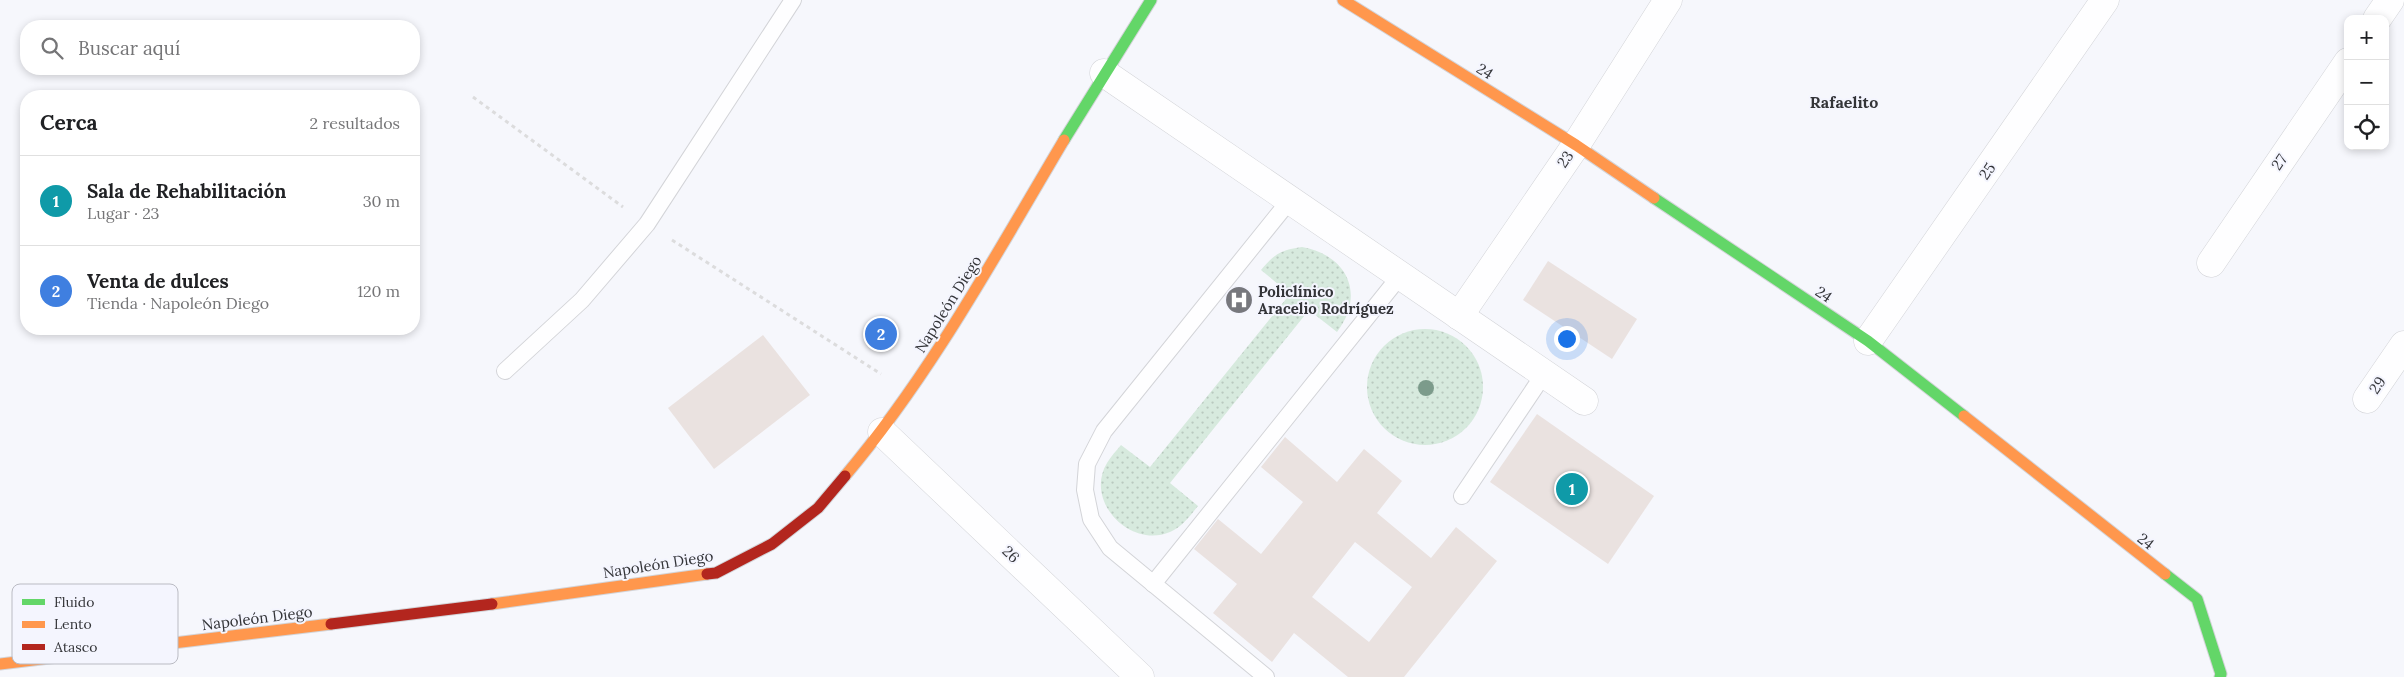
<!DOCTYPE html>
<html lang="es">
<head>
<meta charset="utf-8">
<style>
  body { margin:0; font-family:Lora,serif; background:#f2f2f2; color:#202124 }
  .controls { position:absolute; right:15px; top:15px; display:grid; overflow:hidden; border-radius:10px; box-shadow:0 2px 8px #0003 }
  .controls button { width:45px; height:45px; display:grid; place-items:center; padding:0; border:0; border-bottom:1px solid #e0e0e0; background:#fff; color:#202124; font:25px sans-serif }
  .you { position:absolute; left:1566px; top:338px; width:18px; height:18px; margin:-12px; border:4px solid #fff; border-radius:50%; background:#1a73e8; box-shadow:0 0 0 8px #1a73e833 }
  .badge { display:grid; place-items:center; width:32px; height:32px; border-radius:50%; background:#ea580c; color:#fff; font-size:16px; font-weight:700 }
  .pin { position:absolute; translate:-50% -50%; border:2px solid #fff; box-shadow:0 1px 5px #0006 }
  .list { margin:0; padding:0; list-style:none }
  h2 { display:flex; justify-content:space-between; align-items:center; height:65px; margin:0; padding:0 20px; font-size:21px }
  h2 small { font-size:16px; font-weight:400; color:#757577 }
  .list li { display:grid; grid-template-columns:32px 1fr auto; gap:15px; align-items:center; box-sizing:border-box; height:90px; padding:0 20px; border-top:1px solid #e0e0e0 }
  .list b { display:block; font-size:19px; white-space:nowrap }
  .list p { margin:0; font-size:16px; white-space:nowrap; color:#757577 }
  .list em { font-size:16px; font-style:normal; color:#757577 }
  .icon { flex:none; width:28px; height:28px; fill:none; stroke:currentColor; stroke-width:2; stroke-linecap:round; stroke-linejoin:round }
  .map { position:relative; flex:none; width:2404px; height:677px; overflow:hidden }
  .search { position:absolute; background:#fff; box-shadow:0 2px 8px #0003; left:20px; top:20px; width:400px; height:55px; display:flex; align-items:center; gap:12px; box-sizing:border-box; padding:0 18px; border-radius:20px; color:#757577; font-size:19px }
  .panel { position:absolute; background:#fff; box-shadow:0 2px 8px #0003; left:20px; top:90px; width:400px; height:245px; border-radius:20px }
  .map>svg:first-child { display:block }
  .green { fill:url(#green-dots) }
  .building { fill:#eae2e0; fill-rule:evenodd }
  .lines { fill:none; stroke-linecap:round; stroke-linejoin:round }
  .lane-casing { stroke:#d3d4d8; stroke-width:18 }
  .street-casing { stroke:#d3d4d8; stroke-width:29 }
  .fast-casing { stroke:#d3d4d8; stroke-width:13 }
  .slow-casing { stroke:#d3d4d8; stroke-width:13 }
  .jam-casing { stroke:#d3d4d8; stroke-width:13 }
  .path { stroke:#dcdcdd; stroke-width:3; stroke-dasharray:4 4; stroke-linecap:butt }
  .lane { stroke:#fefeff; stroke-width:16 }
  .street { stroke:#fefeff; stroke-width:28 }
  .fast { stroke:#63d668; stroke-width:11 }
  .slow { stroke:#ff974d; stroke-width:11 }
  .jam { stroke:#b3261e; stroke-width:11 }
  .tree { fill:#7c9b8b }
  .labels { text-anchor:middle; dominant-baseline:central; stroke-width:4; stroke-linejoin:round; paint-order:stroke }
  .street-label { font-size:15px; fill:#333438; stroke:#f4f5fe }
  .poi-label { font-size:15px; font-weight:bold; fill:#333438; stroke:#f4f5fe; text-anchor:start }
  .neighbourhood-label { font-size:16px; font-weight:bold; fill:#333438; stroke:#f4f5fe }
  .key { fill:#f4f5fe; stroke:#babbc3; stroke-width:1 }
  .key-label { font-size:14px; fill:#333438 }
</style>
</head>
<body>
<div class="map">
<svg width="2404" height="677" viewBox="0 0 2404 677">
  <defs>
    <pattern id="green-dots" width="8" height="8" patternUnits="userSpaceOnUse" patternTransform="scale(1.25)"><rect width="8" height="8" fill="#d7eade"/><path d="M2 2h.1M6 6h.1" fill="none" stroke="#b9c9bf" stroke-width="1.8" stroke-linecap="round"/></pattern>
  </defs>
  <rect width="100%" height="100%" fill="#f6f7fc"/>
  <g class="green">
    <path d="M1302 247C1347 255 1366 294 1337 332L1309 310 1170 483 1198 506C1189 517 1182 527 1170 532 1130 549 1084 501 1107 463 1111 456 1117 450 1121 445L1150 467 1290 294 1261 270C1274 254 1281 250 1302 247Z"/>
    <circle cx="1425" cy="387" r="58"/>
  </g>
  <g class="building">
    <path d="M1548 261 1637 319 1612 359 1523 300Z"/>
    <path d="M763 335 810 395 714 469 668 408Z"/>
    <path d="M1537 414 1654 496 1608 564 1490 482Z"/>
    <path d="M1285 437 1337 482 1364 449 1402 481 1377 513 1431 558 1456 527 1497 561 1404 677H1348L1294 633 1272 662 1213 613 1237 584 1194 549 1218 519 1261 554 1303 502 1261 467ZM1355 542 1412 587 1369 642 1312 597Z"/>
  </g>
  <g class="lines">
    <g class="lane-casing">
      <g id="lane">
        <path d="M505 371 582 300 647 224 793 0"/>
        <path d="M1462 496 1544 374"/>
        <path d="M1153 584 1400 276"/>
        <path d="M1266 677 1110 548 1091 519 1085 490 1087 464 1104 431 1290 200"/>
      </g>
    </g>
    <g class="street-casing">
      <g id="street">
        <path d="M2377 19 2390 0"/>
        <path d="M1104 73 1584 401"/>
        <path d="M2211 263 2348 62"/>
        <path d="M1459 316 1576 145 1668 0"/>
        <path d="M1868 341 2105 0"/>
        <path d="M2367 399 2404 345"/>
        <path d="M882 432 1140 677"/>
      </g>
    </g>
    <g class="fast-casing">
      <g id="fast">
        <path d="M1064 140 1151 0"/>
        <path d="M1654 198 1868 341 1964 416"/>
        <path d="M2165 574 2197 599 2221 674 2220 677"/>
      </g>
    </g>
    <g class="slow-casing">
      <g id="slow">
        <path d="M1343 0 1576 145 1654 198"/>
        <path d="M1964 416 2165 574"/>
        <path d="M845 476C931 374 995 256 1064 140"/>
        <path d="M492 604 707 574"/>
        <path d="M0 664 331 624"/>
      </g>
    </g>
    <g class="jam-casing">
      <g id="jam">
        <path d="M707 574 716 573 772 544 818 508 845 476"/>
        <path d="M331 624 492 604"/>
      </g>
    </g>
    <g class="path">
      <path d="M473 97 623 207"/>
      <path d="M672 240 881 374"/>
    </g>
    <use href="#lane" class="lane"/>
    <use href="#street" class="street"/>
    <use href="#fast" class="fast"/>
    <use href="#slow" class="slow"/>
    <use href="#jam" class="jam"/>
  </g>
  <circle class="tree" cx="1426" cy="388" r="8"/>
  <defs>
    <g id="hospital-disc" transform="scale(1.4375)"><circle r="9.5" fill="#77787d" stroke="#f4f5fe"/><path d="M-5-5h3v3.5h4V-5h3V5h-3V1.5h-4V5h-3Z" fill="#fff"/></g>
  </defs>
  <g fill-rule="evenodd">
    <use href="#hospital-disc" x="1239" y="300"/>
  </g>
  <g class="labels">
    <g class="street-label">
      <text transform="translate(1485 71) rotate(32)">24</text>
      <text transform="translate(1565 159) rotate(-56)">23</text>
      <text transform="translate(2279 162) rotate(-56)">27</text>
      <text transform="translate(1987 171) rotate(-55)">25</text>
      <text transform="translate(1824 294) rotate(34)">24</text>
      <text transform="translate(948 304) rotate(-58)">Napoleón Diego</text>
      <text transform="translate(2377 385) rotate(-56)">29</text>
      <text transform="translate(2146 541) rotate(38)">24</text>
      <text transform="translate(1011 554) rotate(44)">26</text>
      <text transform="translate(658 564) rotate(-9)">Napoleón Diego</text>
      <text transform="translate(257 618) rotate(-7)">Napoleón Diego</text>
    </g>
    <g class="poi-label">
      <text x="1258" y="291">Policlínico<tspan x="1258" dy="17">Aracelio Rodríguez</tspan></text>
    </g>
    <g class="neighbourhood-label">
      <text x="1844" y="102">Rafaelito</text>
    </g>
  </g>
  <rect x="12" y="584" width="166" height="80" rx="8" class="key"/>
  <rect x="22" y="599" width="23" height="6" fill="#63d668"/>
  <rect x="22" y="621" width="23" height="7" fill="#ff974d"/>
  <rect x="22" y="644" width="23" height="6" fill="#b3261e"/>
  <g class="key-label">
    <text x="54" y="607">Fluido</text>
    <text x="54" y="629">Lento</text>
    <text x="54" y="652">Atasco</text>
  </g>
</svg>
<div class="controls">
<button>+</button>
<button>−</button>
<button><svg class="icon" aria-label="locate" viewBox="0 0 24 24"><circle cx="12" cy="12" r="6"/><path d="M12 2v4M12 18v4M2 12h4M18 12h4"/></svg></button>
</div>
<div class="you"></div>
<div class="pin badge" style="left:1572px;top:489px;background:#0f9aa8">1</div>
<div class="pin badge" style="left:881px;top:334px;background:#3f7fe0">2</div>
<div class="search"><svg class="icon" aria-label="search" viewBox="0 0 24 24"><circle cx="10" cy="10" r="6"/><path d="M15 15l6 6"/></svg>Buscar aquí</div>
<section class="panel">
<h2>Cerca<small>2 resultados</small></h2>
<ul class="list">
<li><span class="badge" style="background:#0f9aa8">1</span><div><b>Sala de Rehabilitación</b><p>Lugar · 23</p></div><em>30 m</em></li>
<li><span class="badge" style="background:#3f7fe0">2</span><div><b>Venta de dulces</b><p>Tienda · Napoleón Diego</p></div><em>120 m</em></li>
</ul>
</section>
</div>
</body>
</html>
